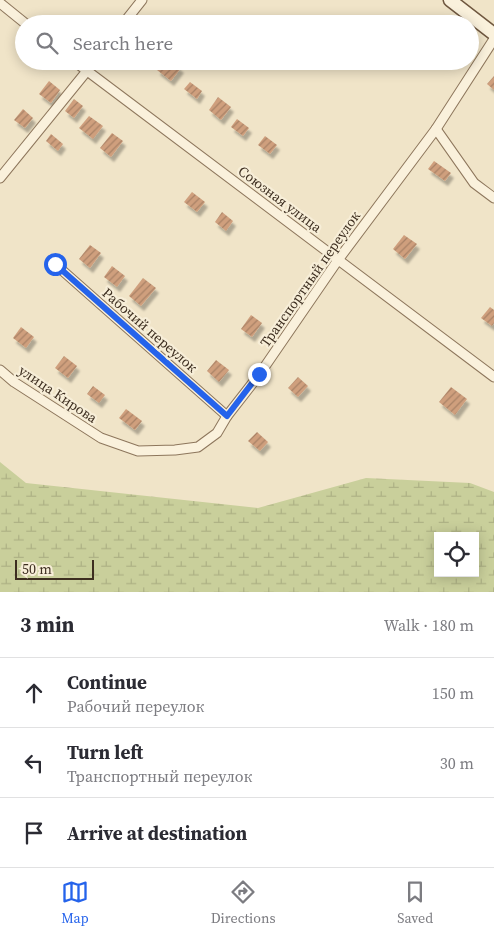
<!DOCTYPE html>
<html lang="en">
<head>
<meta charset="utf-8">
<style>
  body { margin:0; font-family:"Source Serif 4",serif; background:#f2f2f3; color:#2b2b33 }
  .controls { position:absolute; right:15px; bottom:15px; display:grid; overflow:hidden; border-radius:0px; box-shadow:0 2px 12px #0003 }
  .controls button { width:45px; height:45px; display:grid; place-items:center; padding:0; border:0; border-bottom:1px solid #e1e1e2; background:#fff; color:#2b2b33; font:25px sans-serif }
  .scale { position:absolute; left:15px; bottom:12px; width:79px; box-sizing:border-box; padding-left:5px; border:2px solid #3d2e20; border-top:0; font-size:14px; line-height:18px; white-space:nowrap; color:#3d2e20; -webkit-text-stroke:4px #f7eed8; paint-order:stroke }
  .stop { position:absolute; width:15px; height:15px; margin:-11px; border:4px solid #2563eb; border-radius:50%; background:#fff }
  .stop.end { background:#2563eb; border-color:#fff; box-shadow:0 1px 5px #0008 }
  .list { margin:0; padding:0; list-style:none }
  h2 { display:flex; justify-content:space-between; align-items:center; height:65px; margin:0; padding:0 20px; font-size:21px }
  h2 small { font-size:16px; font-weight:400; color:#7c7c81 }
  .list li { display:grid; grid-template-columns:32px 1fr auto; gap:15px; align-items:center; box-sizing:border-box; height:70px; padding:0 20px; border-top:1px solid #e1e1e2 }
  .list b { display:block; font-size:19px; white-space:nowrap }
  .list p { margin:0; font-size:16px; white-space:nowrap; color:#7c7c81 }
  .list em { font-size:16px; font-style:normal; color:#7c7c81 }
  .icon { flex:none; width:28px; height:28px; fill:none; stroke:currentColor; stroke-width:2; stroke-linecap:round; stroke-linejoin:round }
  .map { position:relative; flex:none; width:494px; height:592px; overflow:hidden }
  .search { position:absolute; background:#fff; box-shadow:0 2px 12px #0003; left:15px; right:15px; top:15px; height:55px; display:flex; align-items:center; gap:12px; box-sizing:border-box; padding:0 18px; border-radius:28px; color:#7c7c81; font-size:19px }
  .sheet { height:275px; background:#fff }
  nav { display:flex; justify-content:space-around; align-items:center; box-sizing:border-box; height:70px; border-top:1px solid #e1e1e2; background:#fff; font-size:14px; color:#7c7c81 }
  nav a { display:grid; justify-items:center; gap:2px }
  nav .on { color:#2563eb }
  .map>svg:first-child { display:block }
  .wetland { fill:url(#wetland-marsh); fill-rule:evenodd }
  .building { fill:url(#building-hatch); filter:url(#shadow) }
  .lines { fill:none; stroke-linecap:round; stroke-linejoin:round }
  .street-casing { stroke:#8d765c; stroke-width:11 }
  .secondary-casing { stroke:#6f573f; stroke-width:15 }
  .street { stroke:#faf1dc; stroke-width:9 }
  .secondary { stroke:#faf1dc; stroke-width:12 }
  .route { stroke:#2563eb; stroke-width:6 }
  .labels { text-anchor:middle; dominant-baseline:central; stroke-width:4.5; stroke-linejoin:round; paint-order:stroke }
  .street-label { font-size:14px; fill:#3d2e20; stroke:#f7eed8 }
</style>
</head>
<body>
<div class="map">
<svg width="494" height="592" viewBox="0 0 494 592">
  <defs>
    <pattern id="wetland-marsh" width="20" height="14" patternUnits="userSpaceOnUse" patternTransform="scale(1.25)"><rect width="20" height="14" fill="#c9cf9b"/><path d="M1 5h8M5 5V1M11 12h8M15 12V8" fill="none" stroke="#aeb285"/></pattern>
    <pattern id="building-hatch" width="6" height="6" patternUnits="userSpaceOnUse" patternTransform="scale(1.25)"><rect width="6" height="6" fill="#cf9f7d"/><path d="M-1 1l2-2M0 6l6-6M5 7l2-2" fill="none" stroke="#a98266"/></pattern>
    <filter id="shadow"><feDropShadow dx="3" dy="5" stdDeviation="1" flood-color="#0004"/></filter>
  </defs>
  <rect width="100%" height="100%" fill="#f0e4c8"/>
  <path class="wetland" d="M0 462 26 483 258 508 366 478 470 483 494 492V592H0ZM438 536H475V573H438Z"/>
  <g class="building">
    <path d="M164 61H172L181 68 171 81 157 70Z"/>
    <path d="M494 76V90L487 84Z"/>
    <path d="M49 81 60 90 51 103 39 94Z"/>
    <path d="M190 82 202 91 197 99 184 89Z"/>
    <path d="M218 97 231 107 221 120 209 110Z"/>
    <path d="M74 99 83 106 74 118 65 111Z"/>
    <path d="M23 109 33 118 25 128 14 120Z"/>
    <path d="M89 116 103 126 93 139 79 128Z"/>
    <path d="M237 119 249 128 243 136 231 127Z"/>
    <path d="M112 133 123 141 111 157 100 148Z"/>
    <path d="M51 134 63 144 58 151 46 141Z"/>
    <path d="M265 136 277 145 270 154 258 145Z"/>
    <path d="M434 161 451 173 445 181 428 169Z"/>
    <path d="M192 192 205 202 197 212 184 202Z"/>
    <path d="M222 212 233 221 226 231 215 222Z"/>
    <path d="M404 235 417 244 405 259 393 249Z"/>
    <path d="M90 245 101 253 90 268 79 259Z"/>
    <path d="M112 266 125 276 117 287 104 277Z"/>
    <path d="M143 278 156 288 141 306 129 296Z"/>
    <path d="M490 307 494 310V323L492 326 481 318Z"/>
    <path d="M251 315 262 323 252 337 241 329Z"/>
    <path d="M21 327 34 337 26 348 13 338Z"/>
    <path d="M64 356 77 366 68 378 55 368Z"/>
    <path d="M216 360 229 370 219 382 207 371Z"/>
    <path d="M298 377 308 386 298 397 288 388Z"/>
    <path d="M93 386 105 395 99 403 87 394Z"/>
    <path d="M451 387 467 399 455 415 439 402Z"/>
    <path d="M126 409 142 421 135 430 119 418Z"/>
    <path d="M257 432 268 442 260 451 248 441Z"/>
  </g>
  <g class="lines">
    <g class="street-casing">
      <g id="street">
        <path d="M0 3 26 24"/>
        <path d="M123 24 142 0"/>
        <path d="M74 61 494 377"/>
        <path d="M436 129 474 183 494 198"/>
        <path d="M0 178 95 61"/>
        <path d="M55 264 227 416"/>
        <path d="M0 370 14 382 101 438 138 451 175 450 198 447 217 433 227 416 259 375 338 260 436 129 494 39"/>
      </g>
    </g>
    <g class="secondary-casing">
      <path id="secondary" d="M450 0 494 34"/>
    </g>
    <use href="#street" class="street"/>
    <use href="#secondary" class="secondary"/>
  </g>
  <g class="lines">
    <path class="route" d="M55 264 227 416 259 374"/>
  </g>
  <g class="labels">
    <g class="street-label">
      <text transform="translate(280 199) rotate(37)">Союзная улица</text>
      <text transform="translate(310 279) rotate(-55)">Транспортный переулок</text>
      <text transform="translate(150 330) rotate(41)">Рабочий переулок</text>
      <text transform="translate(58 394) rotate(34)">улица Кирова</text>
    </g>
  </g>
</svg>
<div class="controls">
<button><svg class="icon" aria-label="locate" viewBox="0 0 24 24"><circle cx="12" cy="12" r="6"/><path d="M12 2v4M12 18v4M2 12h4M18 12h4"/></svg></button>
</div>
<div class="scale">50 m</div>
<div class="stop" style="left:55px;top:264px"></div>
<div class="stop end" style="left:259px;top:374px"></div>
<div class="search"><svg class="icon" aria-label="search" viewBox="0 0 24 24"><circle cx="10" cy="10" r="6"/><path d="M15 15l6 6"/></svg>Search here</div>
</div>
<section class="sheet">
<h2>3 min<small>Walk · 180 m</small></h2>
<ul class="list">
<li><svg class="icon" aria-label="ahead" viewBox="0 0 24 24"><path d="M12 20V5M6 11l6-6 6 6"/></svg><div><b>Continue</b><p>Рабочий переулок</p></div><em>150 m</em></li>
<li><svg class="icon" aria-label="left" viewBox="0 0 24 24"><path d="M17 20v-9H6M10 6l-5 5 5 5"/></svg><div><b>Turn left</b><p>Транспортный переулок</p></div><em>30 m</em></li>
<li><svg class="icon" aria-label="arrive" viewBox="0 0 24 24"><path d="M6 21V4h12l-3 4 3 4H6"/></svg><div><b>Arrive at destination</b></div></li>
</ul>
</section>
<nav>
<a class="on"><svg class="icon" aria-label="map" viewBox="0 0 24 24"><path d="M3 6l6-2 6 2 6-2v14l-6 2-6-2-6 2zM9 4v14M15 6v14"/></svg>Map</a>
<a><svg class="icon" aria-label="directions" viewBox="0 0 24 24"><path d="M12 3l9 9-9 9-9-9zM9 14v-3h6M13 9l2 2-2 2"/></svg>Directions</a>
<a><svg class="icon" aria-label="saved" viewBox="0 0 24 24"><path d="M7 4h10v16l-5-4-5 4z"/></svg>Saved</a>
</nav>
</body>
</html>
